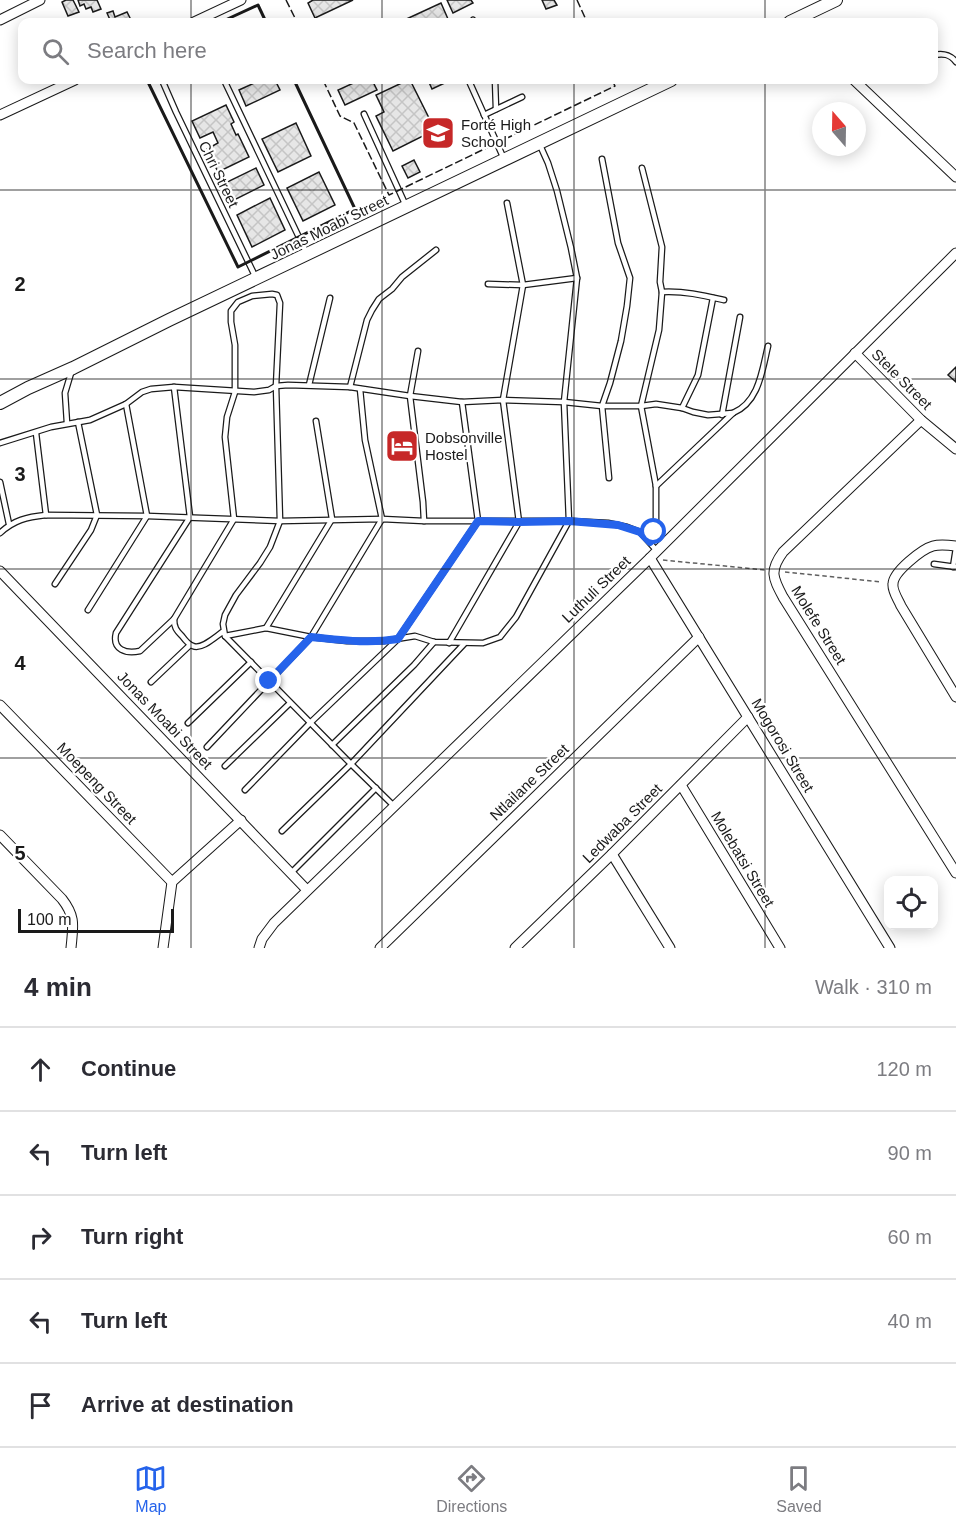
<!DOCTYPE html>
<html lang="en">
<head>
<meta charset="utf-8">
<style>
  body { margin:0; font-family:Arial,sans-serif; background:#f7f7f7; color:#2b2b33 }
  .controls { position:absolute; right:18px; bottom:18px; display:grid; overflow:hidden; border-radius:12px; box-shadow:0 3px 15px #0003 }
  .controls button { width:54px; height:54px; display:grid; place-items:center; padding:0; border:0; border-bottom:2px solid #e1e1e2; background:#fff; color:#2b2b33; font:30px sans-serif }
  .compass { position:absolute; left:812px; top:102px; width:54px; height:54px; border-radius:50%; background:#fff; box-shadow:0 3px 15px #0003; rotate:340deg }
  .scale { position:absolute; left:18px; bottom:15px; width:156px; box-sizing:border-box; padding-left:6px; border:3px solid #1a1a1a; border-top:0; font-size:16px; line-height:21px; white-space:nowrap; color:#1a1a1a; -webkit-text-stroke:4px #fff; paint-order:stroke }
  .stop { position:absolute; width:18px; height:18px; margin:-14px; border:4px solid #2563eb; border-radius:50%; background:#fff }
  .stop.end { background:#2563eb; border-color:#fff; box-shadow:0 2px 6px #0008 }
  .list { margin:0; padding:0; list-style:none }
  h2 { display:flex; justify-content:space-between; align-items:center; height:78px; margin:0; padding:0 24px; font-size:26px }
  h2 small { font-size:20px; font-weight:400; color:#7c7c81 }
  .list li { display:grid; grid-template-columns:39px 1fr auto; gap:18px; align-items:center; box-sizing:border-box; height:84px; padding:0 24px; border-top:2px solid #e1e1e2 }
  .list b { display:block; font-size:22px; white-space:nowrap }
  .list em { font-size:20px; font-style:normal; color:#7c7c81 }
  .icon { flex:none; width:33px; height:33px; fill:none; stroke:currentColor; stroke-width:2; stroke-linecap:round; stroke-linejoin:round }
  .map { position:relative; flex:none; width:956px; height:948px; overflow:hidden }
  .search { position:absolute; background:#fff; box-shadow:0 3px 15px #0003; left:18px; right:18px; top:18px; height:66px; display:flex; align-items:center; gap:15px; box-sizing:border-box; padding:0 21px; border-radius:12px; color:#7c7c81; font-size:22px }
  .sheet { height:498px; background:#fff }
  nav { display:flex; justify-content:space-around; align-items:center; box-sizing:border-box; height:84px; border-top:2px solid #e1e1e2; background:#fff; font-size:16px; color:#7c7c81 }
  nav a { display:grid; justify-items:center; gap:3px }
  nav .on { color:#2563eb }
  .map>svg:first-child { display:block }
  .building { fill:url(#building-cross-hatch); stroke:#1a1a1a; stroke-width:1.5 }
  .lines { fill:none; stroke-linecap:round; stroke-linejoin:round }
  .service-casing { stroke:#1a1a1a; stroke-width:7 }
  .minor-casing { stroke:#1a1a1a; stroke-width:11 }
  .tertiary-casing { stroke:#1a1a1a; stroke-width:14 }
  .path { stroke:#5f5f5f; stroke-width:1.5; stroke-dasharray:4.5 3; stroke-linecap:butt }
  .service { stroke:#fff; stroke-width:4.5 }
  .minor { stroke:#fff; stroke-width:9 }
  .tertiary { stroke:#fff; stroke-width:12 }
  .fence { stroke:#1a1a1a; stroke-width:1.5; stroke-dasharray:8 3; stroke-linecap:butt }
  .wall { stroke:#1a1a1a; stroke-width:3 }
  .route { stroke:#2563eb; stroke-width:8 }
  .grid { fill:none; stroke:#1a1a1a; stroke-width:1.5; stroke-opacity:0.55 }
  .labels { text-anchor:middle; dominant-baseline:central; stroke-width:4.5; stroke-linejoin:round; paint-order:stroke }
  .poi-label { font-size:15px; fill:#1a1a1a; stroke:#fff; text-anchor:start }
  .street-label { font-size:15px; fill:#1a1a1a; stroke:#fff }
  .grid-label { font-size:20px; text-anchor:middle; font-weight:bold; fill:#1a1a1a; stroke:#fff; stroke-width:4.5; stroke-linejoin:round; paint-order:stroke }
</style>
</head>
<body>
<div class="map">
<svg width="956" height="948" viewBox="0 0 956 948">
  <defs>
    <pattern id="building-cross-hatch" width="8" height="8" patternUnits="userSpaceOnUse" patternTransform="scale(1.5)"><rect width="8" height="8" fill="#e6e6e6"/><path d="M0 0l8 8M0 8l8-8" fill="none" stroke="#c5c5c5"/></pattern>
  </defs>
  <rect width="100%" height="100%" fill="#fff"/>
  <g class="building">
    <path d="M66 0H73L79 12 68 16 62 2Z"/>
    <path d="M78 0H97L101 9 93 12 91 7 86 9 84 4 80 6Z"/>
    <path d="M313 0H353L315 18 308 3Z"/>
    <path d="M447 0H471L473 3 453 13Z"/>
    <path d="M542 0H554L557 5 546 9Z"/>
    <path d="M441 3 448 19 440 22H400Z"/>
    <path d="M113 11 115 17 127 12 132 22H111L107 13Z"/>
    <path d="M261 80H275L280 90 246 106 239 90Z"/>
    <path d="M360 80H372L377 90 345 105 338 90Z"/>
    <path d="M408 80H410L435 130 393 151 376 116 384 112 376 95Z"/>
    <path d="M428 80H451L432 89Z"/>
    <path d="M226 105 234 122 231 124 236 135 238 134 249 157 218 172 207 149 218 143 213 132 200 138 192 121Z"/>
    <path d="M296 123 311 156 278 172 262 139Z"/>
    <path d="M414 160 420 172 408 178 402 166Z"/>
    <path d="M256 168 264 185 230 202 221 185Z"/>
    <path d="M319 172 335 205 303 221 287 188Z"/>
    <path d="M270 198 285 230 252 247 237 215Z"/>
    <path d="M956 367V382L948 375Z"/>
  </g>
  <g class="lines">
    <g class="service-casing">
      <g id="service">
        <path d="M473 20 475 22"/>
        <path d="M934 55C943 53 950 54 956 62"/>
        <path d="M162 80 176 112 256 278"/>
        <path d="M224 80 306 252"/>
        <path d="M495 80 496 109"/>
        <path d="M469 81 504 159"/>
        <path d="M364 114 406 206"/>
        <path d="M484 115 522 97"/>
        <path d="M602 159 618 243 630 278 627 306 621 341 610 383 602 406 609 478"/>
        <path d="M642 168 662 247 660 282 662 292 659 330 641 406 656 486V523L654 532 650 542"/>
        <path d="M488 284 523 285 577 278"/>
        <path d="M662 292C685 291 702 295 724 300"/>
        <path d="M418 351 410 396 423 502 424 521"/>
        <path d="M309 385 330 298"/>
        <path d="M174 387 190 517 116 633C112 650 126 654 140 651L174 619"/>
        <path d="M350 387 367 320 372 310 379 299 392 289 402 277 436 250"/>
        <path d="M682 408 698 375 713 298"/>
        <path d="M722 415 740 317"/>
        <path d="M67 423 65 393 71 373"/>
        <path d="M36 433 46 515"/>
        <path d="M0 443 51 427 90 420 126 404 142 392 151 389 174 387 254 392 269 390 276 386 288 385 350 387 410 396 462 402 503 400 564 402 602 406H641L656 404 682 408 693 412 708 415 733 413"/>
        <path d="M0 482 9 524"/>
        <path d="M656 486 733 413C759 402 762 371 768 346"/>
        <path d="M0 533C14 520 27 517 46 515L147 516 280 521 382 519 424 521H569L608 523 627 527 640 532 657 551"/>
        <path d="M934 564 956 567"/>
        <path d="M953 567 956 548"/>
        <path d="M55 584 91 530 97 515 78 422"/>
        <path d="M88 610 147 516 126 404"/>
        <path d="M266 628 332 519 316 421"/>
        <path d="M224 631C216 636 202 650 193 646 189 645 185 640 182 636 176 630 174 627 174 619L234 519 225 437 227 417 235 392V345L231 322V311L238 302 252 296 272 294 277 295 280 303 276 386 280 521 270 547 260 563 236 595 225 615 223 624 225 636 351 764 394 806"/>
        <path d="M225 636 266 628 311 637 347 641H384L415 636 434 642 483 643 500 637 516 617 569 521 564 402 577 278 571 248 557 191 548 163 539 143"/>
        <path d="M449 643 519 522 503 400 523 285 507 203"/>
        <path d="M151 682 190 645"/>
        <path d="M188 723 251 662"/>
        <path d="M332 745 414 665 434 642"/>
        <path d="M207 747 311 637 382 519 365 440 360 389"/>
        <path d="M225 766 290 703"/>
        <path d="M245 790 310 723 398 639 478 521 462 402"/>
        <path d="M282 831 351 764 464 644"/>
        <path d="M291 873 376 788"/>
      </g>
    </g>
    <g class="minor-casing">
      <g id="minor">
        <path d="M0 20 40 0"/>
        <path d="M194 22 241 0"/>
        <path d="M854 80 956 177"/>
        <path d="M0 115 75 80"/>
        <path d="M855 353 921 420 956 449"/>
        <path d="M921 420 783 552C769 571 773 578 783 597L956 873"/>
        <path d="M956 546C948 545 940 544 933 546 922 549 893 572 893 584 892 591 898 599 901 606L956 697"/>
        <path d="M650 558 890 948"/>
        <path d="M0 571 307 890"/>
        <path d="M0 705 172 882"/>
        <path d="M681 785 780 948"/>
        <path d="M0 835 62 899C76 917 73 926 71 948"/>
        <path d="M612 854 670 948"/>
        <path d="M163 948 172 882 241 820"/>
        <path d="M259 948 262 939 274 923 650 558 956 253"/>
        <path d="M380 948 699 637"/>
        <path d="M515 948 612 854 748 717"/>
      </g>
    </g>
    <g class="tertiary-casing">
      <g id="tertiary">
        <path d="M790 22 836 0"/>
        <path d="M0 403 28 388 73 368 169 320 671 80"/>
      </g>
    </g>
    <g class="path">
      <path d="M663 560 765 570"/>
      <path d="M785 572 882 582"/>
    </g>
    <use href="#service" class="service"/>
    <use href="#minor" class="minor"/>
    <use href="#tertiary" class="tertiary"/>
    <g class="fence">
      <path d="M286 0 297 22"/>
      <path d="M577 0 587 22"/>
      <path d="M323 80 340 116 354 123 389 195 615 86 612 80"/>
    </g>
    <g class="wall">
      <path d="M221 22 258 5 266 22"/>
      <path d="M147 80 238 267 355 209 294 80"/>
    </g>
  </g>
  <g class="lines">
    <path class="route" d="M269 681 311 637C341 640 368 644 398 639L478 521 519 522 569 521 618 525 640 532 650 542 654 532"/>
  </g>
  <path class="grid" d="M191 0V22M382 0V22M574 0V22M765 0V22M191 80V948M382 80V948M574 80V948M765 80V948M0 190H956M0 379H956M0 569H956M0 758H956"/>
  <defs>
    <g id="school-square" transform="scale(1.725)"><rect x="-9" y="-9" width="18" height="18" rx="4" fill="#c62828" stroke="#fff"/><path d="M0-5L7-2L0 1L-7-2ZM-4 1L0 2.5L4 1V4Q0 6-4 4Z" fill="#fff"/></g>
    <g id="hotel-square" transform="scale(1.725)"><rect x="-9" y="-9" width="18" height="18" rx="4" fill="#c62828" stroke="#fff"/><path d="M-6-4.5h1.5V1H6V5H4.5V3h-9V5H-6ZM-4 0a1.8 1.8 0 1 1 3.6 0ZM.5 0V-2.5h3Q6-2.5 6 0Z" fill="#fff"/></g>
  </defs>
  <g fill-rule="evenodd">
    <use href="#school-square" x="438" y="133"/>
    <use href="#hotel-square" x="402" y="446"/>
  </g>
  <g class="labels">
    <g class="poi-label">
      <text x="461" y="124">Forté High<tspan x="461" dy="17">School</tspan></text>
      <text x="425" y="437">Dobsonville<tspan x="425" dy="17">Hostel</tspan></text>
    </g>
    <g class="street-label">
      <text transform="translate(219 174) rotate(64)">Chri Street</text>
      <text transform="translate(329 227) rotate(-26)">Jonas Moabi Street</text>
      <text transform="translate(902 379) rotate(45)">Stele Street</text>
      <text transform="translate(596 589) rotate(-44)">Luthuli Street</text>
      <text transform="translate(819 625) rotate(58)">Molefe Street</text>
      <text transform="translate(165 720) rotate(46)">Jonas Moabi Street</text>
      <text transform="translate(783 745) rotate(59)">Mogorosi Street</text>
      <text transform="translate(529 782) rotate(-44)">Ntlailane Street</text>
      <text transform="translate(97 783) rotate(46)">Moepeng Street</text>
      <text transform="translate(622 823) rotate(-45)">Ledwaba Street</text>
      <text transform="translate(743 859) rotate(59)">Molebatsi Street</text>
    </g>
  </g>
  <g class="grid-label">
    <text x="20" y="291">2</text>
    <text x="20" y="481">3</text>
    <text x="20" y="670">4</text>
    <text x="20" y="860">5</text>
  </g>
</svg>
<div class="controls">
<button><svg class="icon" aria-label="locate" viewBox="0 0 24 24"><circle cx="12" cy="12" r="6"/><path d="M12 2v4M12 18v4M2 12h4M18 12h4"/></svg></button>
</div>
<svg class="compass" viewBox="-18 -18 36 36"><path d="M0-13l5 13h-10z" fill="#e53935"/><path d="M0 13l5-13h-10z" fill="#7c7c81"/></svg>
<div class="scale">100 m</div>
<div class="stop" style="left:654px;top:532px"></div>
<div class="stop end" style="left:269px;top:681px"></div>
<div class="search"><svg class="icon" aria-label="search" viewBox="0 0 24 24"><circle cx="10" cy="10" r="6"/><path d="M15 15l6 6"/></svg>Search here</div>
</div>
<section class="sheet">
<h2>4 min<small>Walk · 310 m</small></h2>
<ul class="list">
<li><svg class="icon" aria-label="ahead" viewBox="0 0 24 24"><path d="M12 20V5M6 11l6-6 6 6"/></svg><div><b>Continue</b></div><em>120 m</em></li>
<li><svg class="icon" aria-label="left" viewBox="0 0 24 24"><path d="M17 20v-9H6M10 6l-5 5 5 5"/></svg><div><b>Turn left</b></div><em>90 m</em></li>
<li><svg class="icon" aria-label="right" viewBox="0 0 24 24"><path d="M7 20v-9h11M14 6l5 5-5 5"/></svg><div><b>Turn right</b></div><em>60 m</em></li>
<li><svg class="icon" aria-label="left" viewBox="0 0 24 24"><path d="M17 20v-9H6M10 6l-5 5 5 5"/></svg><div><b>Turn left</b></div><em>40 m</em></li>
<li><svg class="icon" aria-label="arrive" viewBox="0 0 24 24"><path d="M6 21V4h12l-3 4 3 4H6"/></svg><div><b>Arrive at destination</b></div></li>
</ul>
</section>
<nav>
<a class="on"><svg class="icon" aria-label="map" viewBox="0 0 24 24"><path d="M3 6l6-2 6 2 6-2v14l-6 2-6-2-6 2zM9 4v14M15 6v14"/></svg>Map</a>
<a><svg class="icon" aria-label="directions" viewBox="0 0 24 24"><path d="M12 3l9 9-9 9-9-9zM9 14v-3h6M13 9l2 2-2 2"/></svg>Directions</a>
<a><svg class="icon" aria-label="saved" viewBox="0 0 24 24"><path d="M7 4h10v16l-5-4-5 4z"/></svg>Saved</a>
</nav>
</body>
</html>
